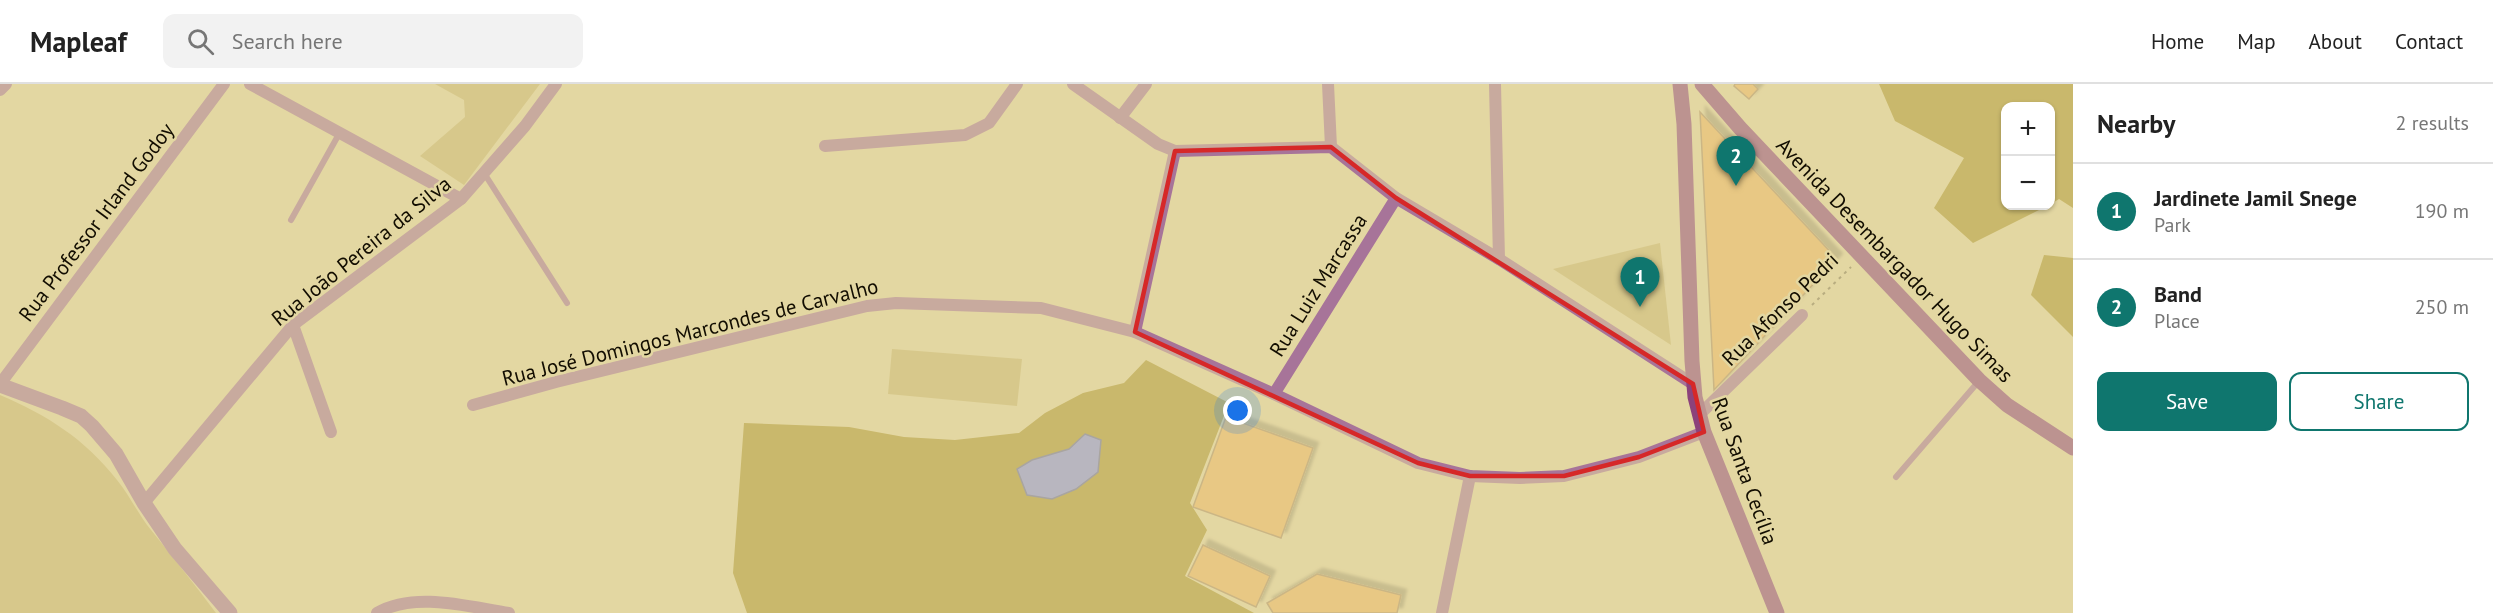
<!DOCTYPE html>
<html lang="en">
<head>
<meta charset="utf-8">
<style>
  body { margin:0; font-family:"PT Sans",sans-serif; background:#f2f2f2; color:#222 }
  .controls { position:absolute; right:18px; top:18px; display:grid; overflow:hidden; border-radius:12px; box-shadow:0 2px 4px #0004 }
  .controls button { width:54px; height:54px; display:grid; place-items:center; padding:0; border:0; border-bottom:2px solid #e0e0e0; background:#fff; color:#222; font:30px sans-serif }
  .you { position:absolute; left:1238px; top:327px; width:21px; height:21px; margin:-15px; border:4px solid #fff; border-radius:50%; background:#1a73e8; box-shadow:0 0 0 9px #1a73e833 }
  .badge { display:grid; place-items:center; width:39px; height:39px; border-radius:50%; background:#0f766e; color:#fff; font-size:20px; font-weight:700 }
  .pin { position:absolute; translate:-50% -50px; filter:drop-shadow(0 2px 3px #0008) }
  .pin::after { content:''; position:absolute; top:32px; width:21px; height:18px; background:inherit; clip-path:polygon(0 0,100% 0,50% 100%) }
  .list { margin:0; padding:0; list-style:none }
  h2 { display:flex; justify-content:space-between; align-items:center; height:78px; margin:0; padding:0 24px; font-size:26px }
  h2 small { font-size:20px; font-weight:400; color:#767676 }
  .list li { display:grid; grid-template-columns:39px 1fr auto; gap:18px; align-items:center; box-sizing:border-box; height:96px; padding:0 24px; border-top:2px solid #e0e0e0 }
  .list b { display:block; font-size:22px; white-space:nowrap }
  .list p { margin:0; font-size:20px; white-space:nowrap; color:#767676 }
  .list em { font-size:20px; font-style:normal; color:#767676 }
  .actions { display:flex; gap:12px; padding:18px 24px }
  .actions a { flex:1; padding:14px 0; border:2px solid #0f766e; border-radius:12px; text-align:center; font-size:21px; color:#0f766e }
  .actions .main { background:#0f766e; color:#fff }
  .icon { flex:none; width:33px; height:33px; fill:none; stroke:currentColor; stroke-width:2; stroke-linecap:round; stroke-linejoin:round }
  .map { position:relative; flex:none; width:2073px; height:529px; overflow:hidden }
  header { display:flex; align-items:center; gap:36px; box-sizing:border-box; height:84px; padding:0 30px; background:#fff; border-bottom:2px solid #e0e0e0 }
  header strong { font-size:28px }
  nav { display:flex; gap:33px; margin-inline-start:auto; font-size:21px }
  .search { width:420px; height:54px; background:#f2f2f2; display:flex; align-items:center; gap:15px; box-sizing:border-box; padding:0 21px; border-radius:12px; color:#767676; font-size:22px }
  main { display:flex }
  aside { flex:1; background:#fff }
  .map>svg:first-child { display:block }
  .green { fill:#c8b770 }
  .forest { fill:#a9932a }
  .water { fill:#848fe2; stroke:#62689e; stroke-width:1.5 }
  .building { fill:#edb55e; stroke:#ad8f62; stroke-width:1.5; filter:url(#shadow) }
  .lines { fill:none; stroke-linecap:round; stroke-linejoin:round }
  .path { stroke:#837a57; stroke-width:2; stroke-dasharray:3 4.5; stroke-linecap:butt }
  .service { stroke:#a77499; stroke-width:6 }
  .minor { stroke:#a77499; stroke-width:12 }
  .tertiary { stroke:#a77499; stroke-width:15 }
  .secondary { stroke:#8c427b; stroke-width:15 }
  .marked { fill:none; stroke:#d62828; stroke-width:4.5; stroke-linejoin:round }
  .labels { text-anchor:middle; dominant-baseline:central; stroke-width:5; stroke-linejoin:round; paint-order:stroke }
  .street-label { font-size:21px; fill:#120d00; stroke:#e3d7a2 }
</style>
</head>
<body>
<header>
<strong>Mapleaf</strong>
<div class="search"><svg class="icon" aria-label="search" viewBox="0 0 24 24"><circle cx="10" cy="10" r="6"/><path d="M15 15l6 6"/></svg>Search here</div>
<nav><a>Home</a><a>Map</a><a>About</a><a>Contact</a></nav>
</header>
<main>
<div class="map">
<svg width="2073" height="529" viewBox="0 0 2073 529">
  <defs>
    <filter id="shadow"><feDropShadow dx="5.5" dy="-5.5" stdDeviation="1.5" flood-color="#0004"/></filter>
  </defs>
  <rect width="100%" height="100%" fill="#e3d7a2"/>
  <g class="green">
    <path d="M435 0H540L464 101 420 72 465 33 464 16Z"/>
    <path d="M1660 159 1671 261 1553 185Z"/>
    <path d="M892 265 1022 275 1017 322 888 310Z"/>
    <path d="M0 311C47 331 85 355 117 396 130 412 138 430 151 446 173 473 195 501 216 529H0Z"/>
  </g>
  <g class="forest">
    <path d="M1879 0H2073V124L2059 115 2051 120 2050 22H2006V122H2047L1973 159 1934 124 1964 74 1895 37Z"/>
    <path d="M2044 171 2073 174V253L2031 211Z"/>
    <path d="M1146 276 1229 319 1190 419 1207 446 1185 492 1254 529H747L733 489 744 339 849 343 904 353 955 356 1019 349 1045 329 1083 309 1124 299Z"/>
  </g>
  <path class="water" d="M1085 350 1101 356 1098 388 1076 405 1052 415 1027 411 1017 385 1032 376 1069 365Z"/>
  <g class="building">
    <path d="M1735 0H1753L1758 5 1749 15 1734 2Z"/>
    <path d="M1700 28 1837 175 1714 306Z"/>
    <path d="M1226 333 1313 364 1281 454 1193 423Z"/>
    <path d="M1203 461 1270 492 1256 523 1188 492Z"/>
    <path d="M1317 490 1401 511 1397 529H1273L1267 519Z"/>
  </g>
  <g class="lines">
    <path class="path" d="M1812 221 1851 183"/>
    <g class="service">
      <path d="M484 89 567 219"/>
      <path d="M291 136 339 50"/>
      <path d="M1896 393 1979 297"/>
    </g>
    <g class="minor">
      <path d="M250 0 461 115"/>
      <path d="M1073 0 1158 60 1175 67 1331 63 1396 114 1499 175 1693 300"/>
      <path d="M1328 0 1331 63"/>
      <path d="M1495 0 1499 175"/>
      <path d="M0 6 6 0"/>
      <path d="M1120 34 1146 0"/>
      <path d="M825 62 965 51 989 39 1017 0"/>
      <path d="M293 241 331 348"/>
      <path d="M1135 248 1175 67"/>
      <path d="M0 300 224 0"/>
      <path d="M1274 310 1396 114"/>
      <path d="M473 321 556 298 867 222 896 219 1041 224 1135 248 1274 310 1418 379 1470 392 1520 394 1564 392 1639 373 1704 348"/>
      <path d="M1699 331 1802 231"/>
      <path d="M144 419 293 241 461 115 525 42 556 0"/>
      <path d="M377 529C415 507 469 523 509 529"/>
      <path d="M1442 529 1470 392"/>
    </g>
    <path class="tertiary" d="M0 301 62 324 81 332 92 342 116 370 144 419 175 465 230 529"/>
    <g class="secondary">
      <path d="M1680 0 1684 40 1692 277 1695 313 1704 348 1777 529"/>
      <path d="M1702 0 1740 44 1979 296 2007 321 2073 364"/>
    </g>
  </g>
  <path d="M0 0H2073V529H0ZM1331 63 1396 114 1693 300 1704 348 1639 373 1564 392H1470L1418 379 1135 248 1175 67Z" fill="#e3d7a2" fill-opacity=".55" fill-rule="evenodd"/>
  <path class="marked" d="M1331 63 1396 114 1693 300 1704 348 1639 373 1564 392H1470L1418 379 1135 248 1175 67Z"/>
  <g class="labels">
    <g class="street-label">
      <text transform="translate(96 138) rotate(-53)">Rua Professor Irland Godoy</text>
      <text transform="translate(361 167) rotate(-39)">Rua João Pereira da Silva</text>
      <text transform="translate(1895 176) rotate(46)">Avenida Desembargador Hugo Simas</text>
      <text transform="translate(1318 201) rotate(-58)">Rua Luiz Marcassa</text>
      <text transform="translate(1780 225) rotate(-44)">Rua Afonso Pedri</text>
      <text transform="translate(690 248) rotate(-14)">Rua José Domingos Marcondes de Carvalho</text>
      <text transform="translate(1745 387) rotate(70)">Rua Santa Cecília</text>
    </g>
  </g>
</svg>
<div class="controls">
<button>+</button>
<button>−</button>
</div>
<div class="you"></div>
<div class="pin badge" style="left:1640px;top:223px">1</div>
<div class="pin badge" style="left:1736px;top:102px">2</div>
</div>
<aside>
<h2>Nearby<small>2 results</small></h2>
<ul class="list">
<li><span class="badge">1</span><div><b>Jardinete Jamil Snege</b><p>Park</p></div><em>190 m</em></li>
<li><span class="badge">2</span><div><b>Band</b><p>Place</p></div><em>250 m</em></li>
</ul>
<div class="actions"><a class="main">Save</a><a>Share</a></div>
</aside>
</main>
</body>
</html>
